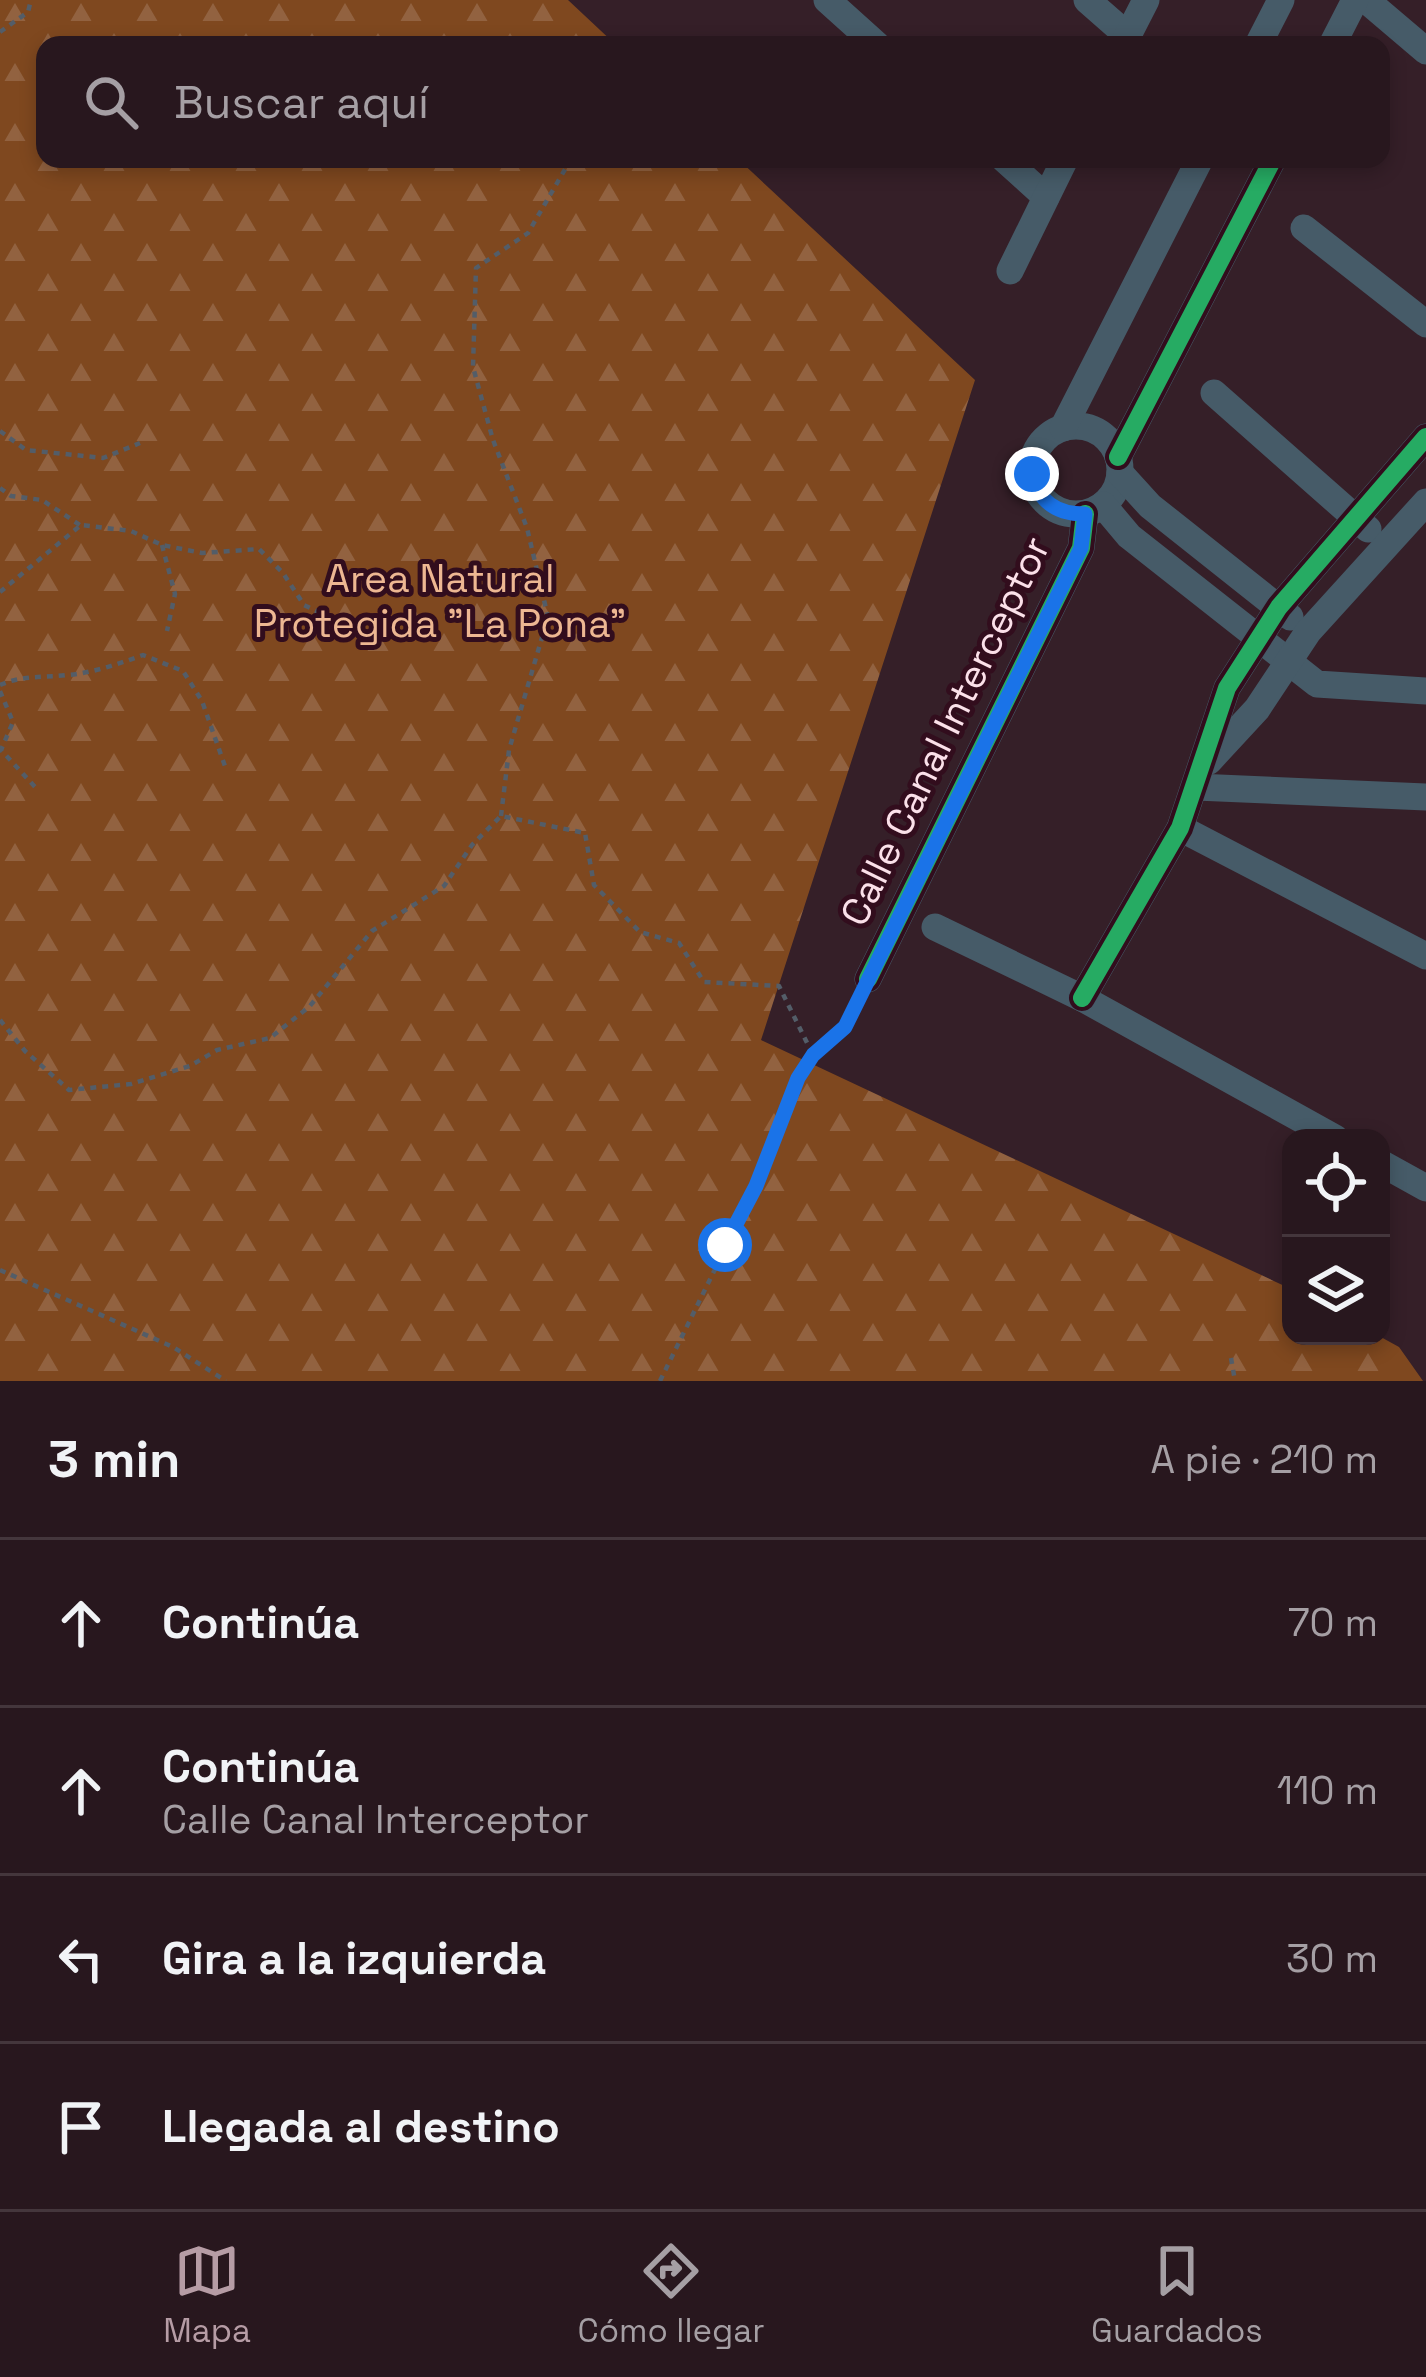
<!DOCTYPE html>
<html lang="es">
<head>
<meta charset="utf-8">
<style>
  body { margin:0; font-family:"Space Grotesk",sans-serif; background:#302027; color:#f1f3f6 }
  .controls { position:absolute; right:36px; bottom:36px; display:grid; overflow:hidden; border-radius:24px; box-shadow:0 6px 18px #0003 }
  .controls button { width:108px; height:108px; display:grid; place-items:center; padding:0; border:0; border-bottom:3px solid #44363c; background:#28171e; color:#f1f3f6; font:60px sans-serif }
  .stop { position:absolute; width:36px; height:36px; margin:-27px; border:9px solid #1a73e8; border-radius:50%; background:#fff }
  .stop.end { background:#1a73e8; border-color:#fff; box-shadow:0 3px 12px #0008 }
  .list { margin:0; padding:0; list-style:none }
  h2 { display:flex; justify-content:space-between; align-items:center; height:156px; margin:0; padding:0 48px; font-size:51px }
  h2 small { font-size:39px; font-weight:400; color:#a59fa4 }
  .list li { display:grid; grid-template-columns:78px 1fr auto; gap:36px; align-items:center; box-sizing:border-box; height:168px; padding:0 48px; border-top:3px solid #44363c }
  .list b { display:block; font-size:45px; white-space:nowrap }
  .list p { margin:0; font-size:39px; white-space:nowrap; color:#a59fa4 }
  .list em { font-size:39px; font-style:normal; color:#a59fa4 }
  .icon { flex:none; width:66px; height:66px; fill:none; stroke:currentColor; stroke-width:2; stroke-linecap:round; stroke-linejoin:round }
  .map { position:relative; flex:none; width:1426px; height:1381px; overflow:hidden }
  .search { position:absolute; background:#28171e; box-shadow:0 6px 18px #0003; left:36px; right:36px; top:36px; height:132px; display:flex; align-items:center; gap:30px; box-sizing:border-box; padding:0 42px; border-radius:24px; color:#a59fa4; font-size:45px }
  .sheet { height:828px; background:#28171e }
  nav { display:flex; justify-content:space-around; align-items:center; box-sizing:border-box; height:168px; border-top:3px solid #44363c; background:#28171e; font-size:33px; color:#a59fa4 }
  nav a { display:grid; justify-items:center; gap:6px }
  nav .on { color:#b69ca5 }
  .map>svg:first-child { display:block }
  .forest { fill:url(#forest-firs) }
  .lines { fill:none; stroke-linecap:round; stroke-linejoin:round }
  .path { stroke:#535d68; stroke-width:4.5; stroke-dasharray:6 6; stroke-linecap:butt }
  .street { stroke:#465b68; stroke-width:27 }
  .cycleway-casing { stroke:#320d1d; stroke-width:26 }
  .cycleway { stroke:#26ab63; stroke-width:18 }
  .route { stroke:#1a73e8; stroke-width:15 }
  .labels { text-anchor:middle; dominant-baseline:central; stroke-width:10; stroke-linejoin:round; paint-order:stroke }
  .park-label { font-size:39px; fill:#edb792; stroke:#320d1d }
  .street-label { font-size:39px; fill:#fbe0e9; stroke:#320d1d }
</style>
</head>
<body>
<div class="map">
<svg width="1426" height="1381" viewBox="0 0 1426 1381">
  <defs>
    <pattern id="forest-firs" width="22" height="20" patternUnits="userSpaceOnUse" patternTransform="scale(3)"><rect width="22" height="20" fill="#7f481f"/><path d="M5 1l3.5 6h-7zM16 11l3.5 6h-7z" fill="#926240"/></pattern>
  </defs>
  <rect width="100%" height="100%" fill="#351f28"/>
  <path class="forest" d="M0 0H568L616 45H45V159H738L975 380 761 1040 1291 1289V1336H1379L1399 1347 1423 1381H0Z"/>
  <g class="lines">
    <g class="path">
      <path d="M0 32 28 12 31 0"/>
      <path d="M0 431 26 450 103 458 140 443"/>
      <path d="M0 488 11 496 42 500 80 525"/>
      <path d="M162 545 175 594 167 631"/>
      <path d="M0 592 81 525 131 531 162 545 202 553 259 549 283 573 304 605 368 636"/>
      <path d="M0 685C23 675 42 678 67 675 93 673 118 664 143 655L183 671 202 701 226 769"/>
      <path d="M0 691 13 722 1 750 36 788"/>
      <path d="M501 816 509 750 548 617 527 528 493 440 473 367 476 268 528 233 571 159"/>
      <path d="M0 1020 25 1051 69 1090 131 1084 190 1066 217 1050 270 1038 309 1007 372 931 444 886 472 845 501 816 585 833 594 885 640 932 679 943 704 982 779 986 813 1055"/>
      <path d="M0 1270 173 1347 226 1381"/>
      <path d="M1231 1358 1235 1381"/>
      <path d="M660 1381 756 1186 798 1078 813 1055 845 1027 858 1001"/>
    </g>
    <g class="street">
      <path d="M827 0 877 45"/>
      <path d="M1087 0 1128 36"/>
      <path d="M1366 0 1426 51"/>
      <path d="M1123 45 1146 0"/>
      <path d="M1258 45 1281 0"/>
      <path d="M1332 45 1355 0"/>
      <path d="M1004 159 1046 197"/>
      <path d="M1304 228 1426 324"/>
      <path d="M1010 271 1065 159"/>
      <path d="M1214 393 1368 529"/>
      <circle cx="1076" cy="470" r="44"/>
      <path d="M1063 428 1200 159"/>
      <path d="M1118 457 1273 159"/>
      <path d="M1120 473 1150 506 1290 617"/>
      <path d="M1103 505 1129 536 1317 684 1426 691"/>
      <path d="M1209 761 1257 709 1308 632 1426 502"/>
      <path d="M1196 787 1426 797"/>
      <path d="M1180 828 1426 956"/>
      <path d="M935 927 1082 998 1335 1138"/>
      <path d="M868 979 1081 548 1085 514"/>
      <path d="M1082 998 1180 828 1227 688 1279 607 1426 437"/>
      <path d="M1381 1163 1426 1188"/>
    </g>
    <g class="cycleway-casing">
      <g id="cycleway">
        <path d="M1118 457 1273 159"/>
        <path d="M868 979 1081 548 1085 514"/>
        <path d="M1082 998 1180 828 1227 688 1279 607 1426 437"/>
      </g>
    </g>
    <use href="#cycleway" class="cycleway"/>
  </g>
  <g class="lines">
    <path class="route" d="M725 1245 756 1186 798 1078 813 1055 845 1027 1081 548 1085 514C1056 514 1039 502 1032 474"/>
  </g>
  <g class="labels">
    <g class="park-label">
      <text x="440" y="578">Area Natural<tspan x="440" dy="45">Protegida "La Pona"</tspan></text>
    </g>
    <g class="street-label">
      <text transform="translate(945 731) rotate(-64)">Calle Canal Interceptor</text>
    </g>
  </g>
</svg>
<div class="controls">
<button><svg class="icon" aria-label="locate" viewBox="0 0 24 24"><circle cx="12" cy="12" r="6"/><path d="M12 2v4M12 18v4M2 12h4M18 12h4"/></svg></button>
<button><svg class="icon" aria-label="layers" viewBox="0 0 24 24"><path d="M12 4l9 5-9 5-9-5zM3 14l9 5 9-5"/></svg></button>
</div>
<div class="stop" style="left:725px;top:1245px"></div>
<div class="stop end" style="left:1032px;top:474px"></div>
<div class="search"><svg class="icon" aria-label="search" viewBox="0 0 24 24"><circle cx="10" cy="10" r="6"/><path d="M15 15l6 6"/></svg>Buscar aquí</div>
</div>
<section class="sheet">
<h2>3 min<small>A pie · 210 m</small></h2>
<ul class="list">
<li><svg class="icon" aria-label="ahead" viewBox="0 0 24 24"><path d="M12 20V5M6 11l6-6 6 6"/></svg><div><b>Continúa</b></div><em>70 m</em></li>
<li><svg class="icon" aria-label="ahead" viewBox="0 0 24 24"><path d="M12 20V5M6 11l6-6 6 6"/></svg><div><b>Continúa</b><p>Calle Canal Interceptor</p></div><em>110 m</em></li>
<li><svg class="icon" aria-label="left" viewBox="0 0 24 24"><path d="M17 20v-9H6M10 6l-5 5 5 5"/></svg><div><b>Gira a la izquierda</b></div><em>30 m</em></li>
<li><svg class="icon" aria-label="arrive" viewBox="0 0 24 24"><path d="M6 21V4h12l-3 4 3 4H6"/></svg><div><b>Llegada al destino</b></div></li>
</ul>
</section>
<nav>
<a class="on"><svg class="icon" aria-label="map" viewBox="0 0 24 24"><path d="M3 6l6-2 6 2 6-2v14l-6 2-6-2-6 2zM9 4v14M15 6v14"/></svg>Mapa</a>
<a><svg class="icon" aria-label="directions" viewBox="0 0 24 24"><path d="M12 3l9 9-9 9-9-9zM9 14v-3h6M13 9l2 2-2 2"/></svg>Cómo llegar</a>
<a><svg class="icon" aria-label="saved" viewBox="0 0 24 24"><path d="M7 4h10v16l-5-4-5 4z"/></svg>Guardados</a>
</nav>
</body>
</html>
